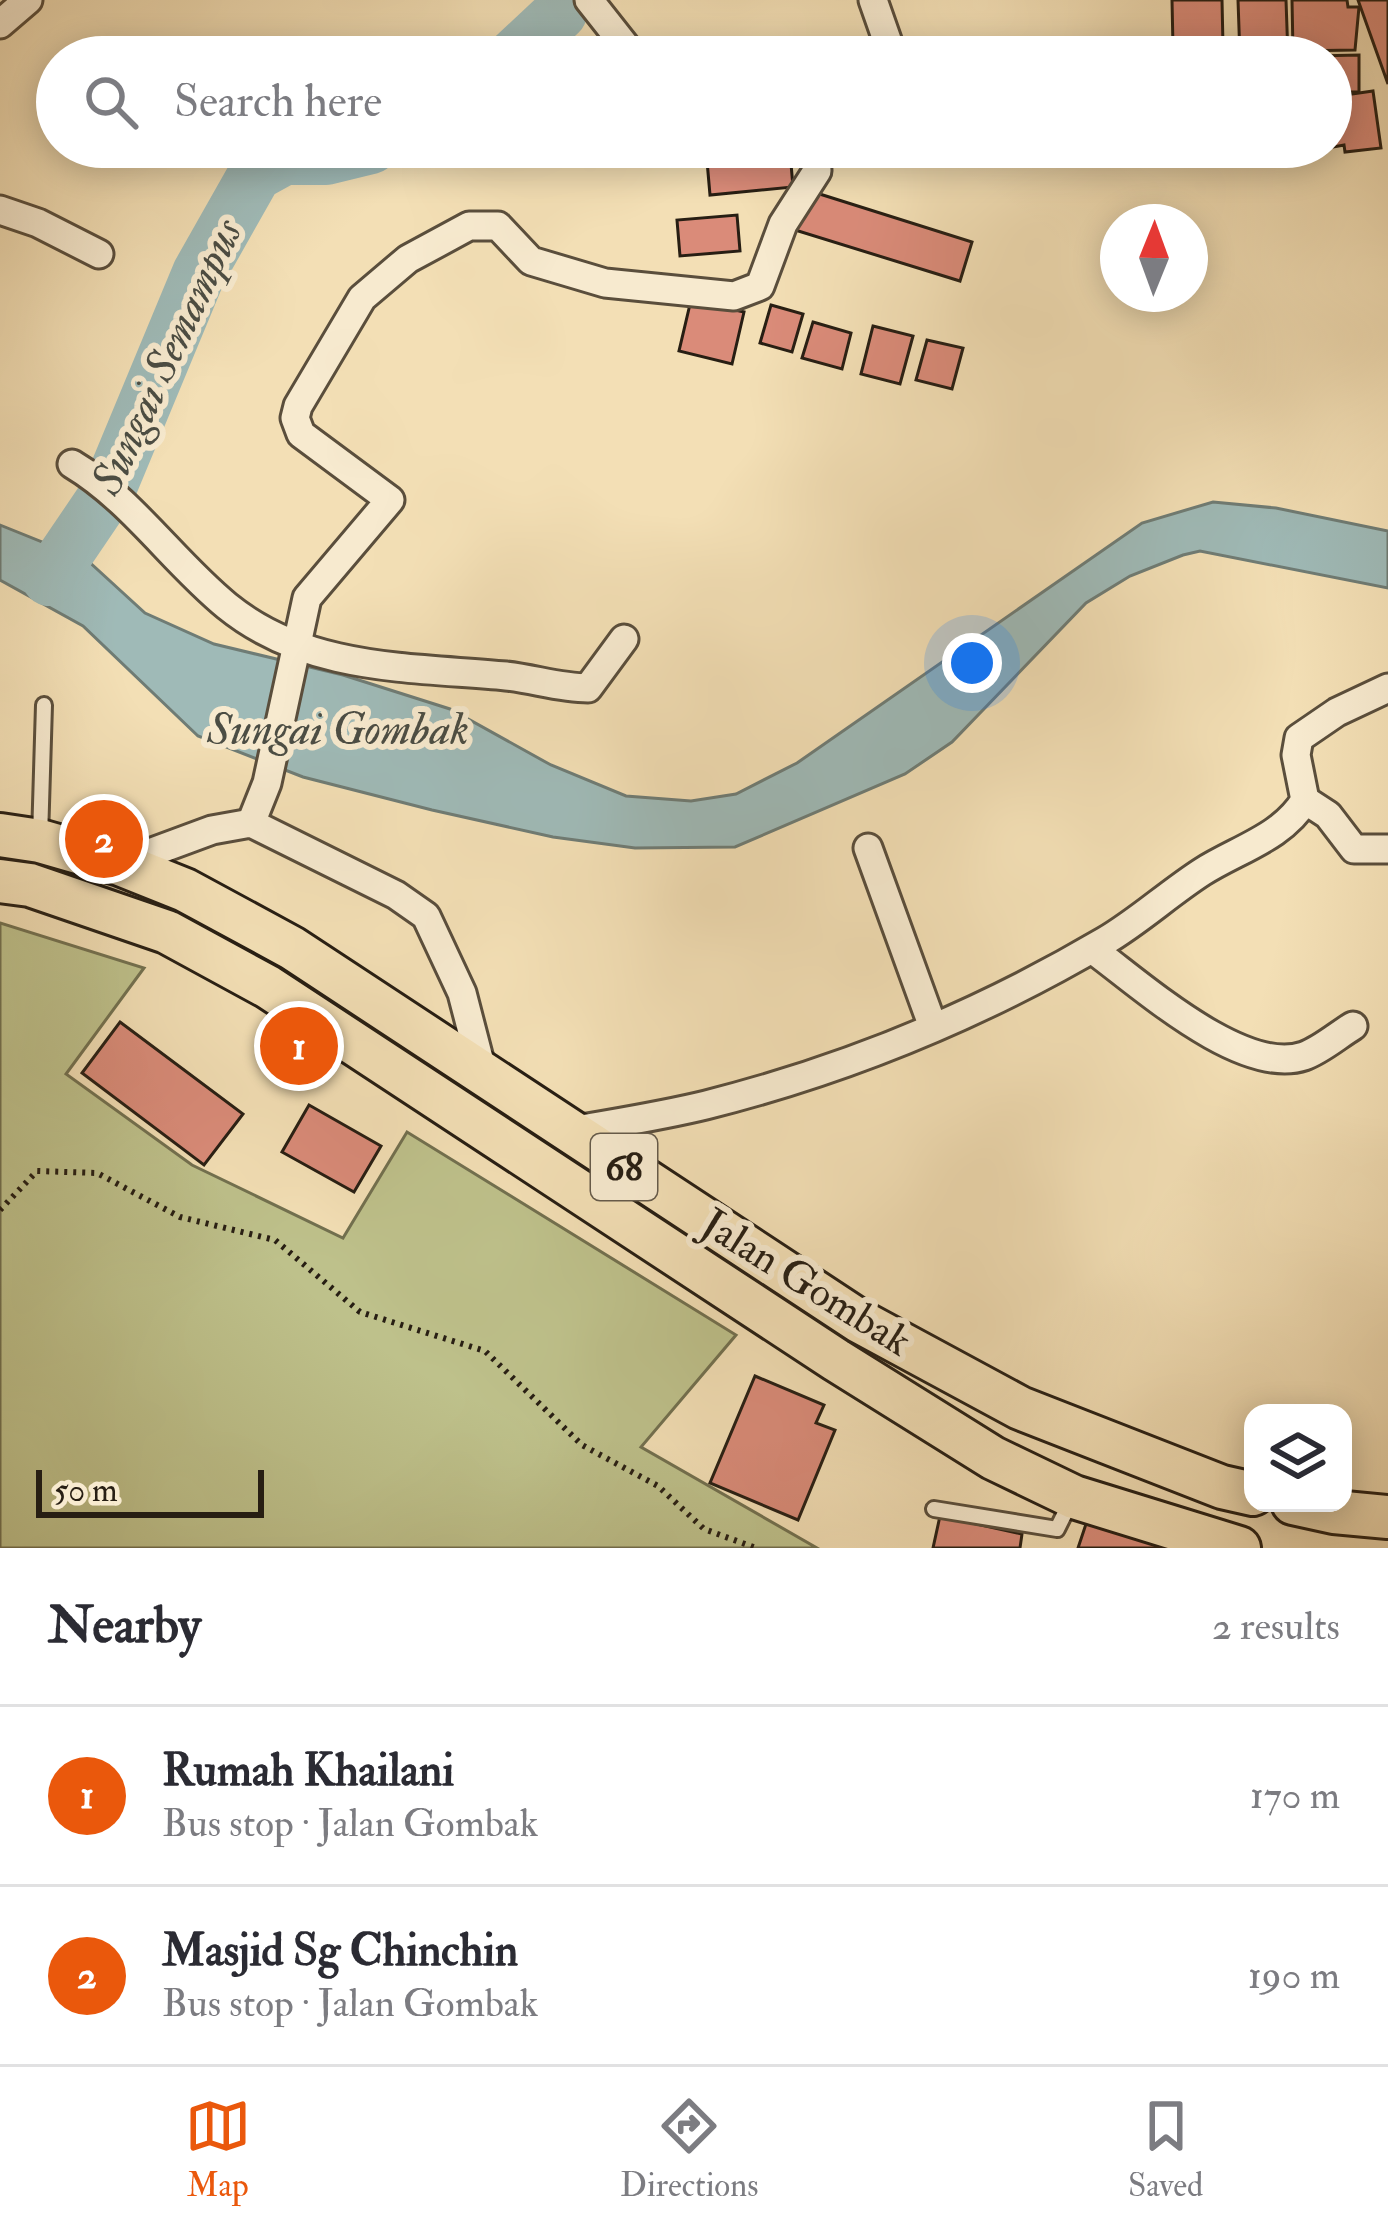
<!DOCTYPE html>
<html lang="en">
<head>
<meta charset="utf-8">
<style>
  body { margin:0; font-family:"IM FELL Double Pica",serif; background:#f2f2f3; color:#2b2b33 }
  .controls { position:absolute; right:36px; bottom:36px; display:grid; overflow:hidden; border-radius:24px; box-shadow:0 6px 30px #0003 }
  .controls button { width:108px; height:108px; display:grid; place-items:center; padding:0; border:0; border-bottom:3px solid #e1e1e2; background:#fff; color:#2b2b33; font:60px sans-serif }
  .compass { position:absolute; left:1100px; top:204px; width:108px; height:108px; border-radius:50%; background:#fff; box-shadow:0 6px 30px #0003; rotate:1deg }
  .scale { position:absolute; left:36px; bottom:30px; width:228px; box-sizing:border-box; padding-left:12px; border:6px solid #271e13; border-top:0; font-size:33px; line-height:42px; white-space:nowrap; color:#271e13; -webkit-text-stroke:9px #f7eacf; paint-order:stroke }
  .you { position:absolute; left:972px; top:663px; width:42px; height:42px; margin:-30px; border:9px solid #fff; border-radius:50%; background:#1a73e8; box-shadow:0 0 0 18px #1a73e833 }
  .badge { display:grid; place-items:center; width:78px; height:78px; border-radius:50%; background:#ea580c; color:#fff; font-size:39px; font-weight:700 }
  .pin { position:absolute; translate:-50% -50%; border:6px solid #fff; box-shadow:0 3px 12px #0006 }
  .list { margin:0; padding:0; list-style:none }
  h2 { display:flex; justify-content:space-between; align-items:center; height:156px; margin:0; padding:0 48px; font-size:51px }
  h2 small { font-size:39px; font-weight:400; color:#7c7c81 }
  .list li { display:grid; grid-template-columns:78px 1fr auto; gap:36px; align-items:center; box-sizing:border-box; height:180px; padding:0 48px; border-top:3px solid #e1e1e2 }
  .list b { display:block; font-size:45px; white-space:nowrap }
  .list p { margin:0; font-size:39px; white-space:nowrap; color:#7c7c81 }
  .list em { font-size:39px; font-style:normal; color:#7c7c81 }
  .icon { flex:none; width:66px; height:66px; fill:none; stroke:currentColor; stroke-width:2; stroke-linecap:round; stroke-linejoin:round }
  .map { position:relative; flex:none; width:1388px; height:1548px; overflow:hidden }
  .search { position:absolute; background:#fff; box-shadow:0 6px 30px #0003; left:36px; right:36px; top:36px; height:132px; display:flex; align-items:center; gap:30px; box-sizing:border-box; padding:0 42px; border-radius:66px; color:#7c7c81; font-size:45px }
  .sheet { height:516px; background:#fff }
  nav { display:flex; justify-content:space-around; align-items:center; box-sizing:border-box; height:168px; border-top:3px solid #e1e1e2; background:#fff; font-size:33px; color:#7c7c81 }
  nav a { display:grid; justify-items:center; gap:6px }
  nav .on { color:#ea580c }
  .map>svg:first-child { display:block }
  .green { fill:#bec18b; stroke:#72704f; stroke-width:3 }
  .water { fill:#9fbab7; stroke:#6f7c75; stroke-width:3 }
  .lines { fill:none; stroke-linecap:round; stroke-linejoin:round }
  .river { stroke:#9fbab7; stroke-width:54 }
  .building { fill:#da8b79; stroke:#271e13; stroke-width:3 }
  .lane-casing { stroke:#5a4e3c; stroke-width:20 }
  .street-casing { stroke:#5a4e3c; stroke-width:33 }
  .primary-casing { stroke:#271e13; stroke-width:48 }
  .path { stroke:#271e13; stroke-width:6; stroke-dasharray:3 6; stroke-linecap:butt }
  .lane { stroke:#f7eacf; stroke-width:14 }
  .street { stroke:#f7eacf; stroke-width:27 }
  .primary { stroke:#f3dfb5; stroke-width:42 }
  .labels { text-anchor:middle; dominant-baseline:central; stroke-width:12; stroke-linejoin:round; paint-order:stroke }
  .shield { fill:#f7eacf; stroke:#655b4b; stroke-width:3 }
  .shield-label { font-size:39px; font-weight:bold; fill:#271e13 }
  .street-label { font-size:42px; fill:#271e13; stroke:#f7eacf }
  .water-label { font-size:45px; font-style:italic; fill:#4b4d44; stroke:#f7eacf }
</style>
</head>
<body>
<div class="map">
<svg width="1388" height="1548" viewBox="0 0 1388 1548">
  <rect width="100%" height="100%" fill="#f3dfb5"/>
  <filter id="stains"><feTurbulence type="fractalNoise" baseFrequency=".00167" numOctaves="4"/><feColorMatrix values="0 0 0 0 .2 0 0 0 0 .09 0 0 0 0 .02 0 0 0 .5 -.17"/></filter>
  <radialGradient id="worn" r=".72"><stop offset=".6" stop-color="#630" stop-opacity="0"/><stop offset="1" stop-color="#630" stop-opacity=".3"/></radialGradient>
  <path class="green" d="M0 923 144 968 66 1074 192 1165 343 1238 407 1132 736 1335 641 1447 817 1548H0Z"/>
  <path class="water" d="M1213 502 1276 508 1388 531V588L1200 551 1183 555 1130 576 1086 603 952 742 905 774 735 847 635 848 553 837 432 810 303 777 198 736 83 626 0 580V525L87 560 145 613 214 644 343 675 450 709 551 765 626 796 691 801 736 794 797 763 1142 523Z"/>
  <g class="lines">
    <g class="river">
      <path d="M513 57 560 13"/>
      <path d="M49 579 108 492 199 273 255 174 284 158H326L371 147"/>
    </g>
  </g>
  <g class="building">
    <path d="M1172 0H1222L1223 46 1173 47Z"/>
    <path d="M1238 0H1286L1288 57H1240Z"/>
    <path d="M1292 0H1347L1348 7H1359L1355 50 1293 51Z"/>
    <path d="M1358 0H1388V84Z"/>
    <path d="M1359 55V92H1331V57L1314 56Z"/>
    <path d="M1373 91 1381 148 1345 152 1344 145 1328 148 1331 97Z"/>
    <path d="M790 152 793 187 710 195 707 161Z"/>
    <path d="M807 190 972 242 960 281 795 230Z"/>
    <path d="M737 215 740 251 680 256 677 220Z"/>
    <path d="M691 300 744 312 732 364 679 351Z"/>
    <path d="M771 305 803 314 792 352 760 343Z"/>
    <path d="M813 322 851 333 842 369 802 358Z"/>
    <path d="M873 326 913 336 900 384 861 374Z"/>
    <path d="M927 340 963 348 952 389 916 380Z"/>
    <path d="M120 1022 243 1114 204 1165 82 1073Z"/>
    <path d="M309 1105 381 1146 354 1192 282 1152Z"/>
    <path d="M755 1376 824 1405 816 1423 835 1430 798 1520 710 1483Z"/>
    <path d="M1090 1512 1203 1548H1078Z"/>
    <path d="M940 1516 1022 1534 1020 1548H933Z"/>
  </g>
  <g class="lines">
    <g class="lane-casing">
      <g id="lane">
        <path d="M40 838 44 705"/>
        <path d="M934 1509 1057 1529 1071 1501"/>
      </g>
    </g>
    <g class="street-casing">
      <g id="street">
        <path d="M589 0 634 57"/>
        <path d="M873 0 893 57"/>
        <path d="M0 24 28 0"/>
        <path d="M734 147H809"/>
        <path d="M0 210 38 223 99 254"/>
        <path d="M72 464C132 500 173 562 227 606 307 671 409 667 506 676 534 679 560 688 588 688L624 639"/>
        <path d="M1305 800 1328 815 1354 849H1388"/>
        <path d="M251 823 267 783 307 598 390 500 301 434 295 418 298 406 362 298 408 259 469 226H498L531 261 605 283 734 296 760 286 783 224 817 171 816 147"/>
        <path d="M868 848 933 1027"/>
        <path d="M120 864 212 830 251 823 396 895 426 916 462 993 483 1074"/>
        <path d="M1092 949C1140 984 1242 1077 1304 1056 1321 1050 1338 1035 1353 1026"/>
        <path d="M571 1131C615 1123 661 1116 706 1105 845 1070 981 1014 1105 941 1139 921 1168 894 1202 872 1238 849 1282 838 1305 800L1296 755 1299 738 1337 712 1388 688"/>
      </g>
    </g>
    <g class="primary-casing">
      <g id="primary">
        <path d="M0 835 40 841 120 864 185 890 292 948 859 1321 1020 1408 1222 1487 1253 1494"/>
        <path d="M0 881 30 885 167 932 268 987 836 1360 993 1458 1074 1497 1239 1548"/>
        <path d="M1293 1503 1334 1512 1388 1517"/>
      </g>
    </g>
    <path class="path" d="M0 1210 37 1171 97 1173 180 1217 275 1240 360 1312 485 1351 582 1445 658 1486 704 1529 756 1548"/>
    <use href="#lane" class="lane"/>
    <use href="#street" class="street"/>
    <use href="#primary" class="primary"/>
  </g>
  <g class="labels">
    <rect class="shield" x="591" y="1134" width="66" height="66" rx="9"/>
    <g class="shield-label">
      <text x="624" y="1167">68</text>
    </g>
    <g class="street-label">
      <text transform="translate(806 1283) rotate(32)">Jalan Gombak</text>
    </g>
    <g class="water-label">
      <text transform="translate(167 357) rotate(-65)">Sungai Semampus</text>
      <text x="338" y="730">Sungai Gombak</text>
    </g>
  </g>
  <rect width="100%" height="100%" filter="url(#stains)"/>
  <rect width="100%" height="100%" fill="url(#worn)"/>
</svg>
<div class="controls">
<button><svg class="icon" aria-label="layers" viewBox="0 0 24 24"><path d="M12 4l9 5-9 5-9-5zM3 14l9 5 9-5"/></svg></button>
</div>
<svg class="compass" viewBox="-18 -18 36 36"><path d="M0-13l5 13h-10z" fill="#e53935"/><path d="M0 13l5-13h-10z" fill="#7c7c81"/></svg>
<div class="scale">50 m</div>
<div class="you"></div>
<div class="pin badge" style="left:299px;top:1046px">1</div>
<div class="pin badge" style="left:104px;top:839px">2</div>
<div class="search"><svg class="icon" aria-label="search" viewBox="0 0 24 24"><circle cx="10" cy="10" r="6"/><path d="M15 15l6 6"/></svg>Search here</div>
</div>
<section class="sheet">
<h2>Nearby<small>2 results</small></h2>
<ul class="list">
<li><span class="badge">1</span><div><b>Rumah Khailani</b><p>Bus stop · Jalan Gombak</p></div><em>170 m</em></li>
<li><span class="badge">2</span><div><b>Masjid Sg Chinchin</b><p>Bus stop · Jalan Gombak</p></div><em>190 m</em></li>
</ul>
</section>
<nav>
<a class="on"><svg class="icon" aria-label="map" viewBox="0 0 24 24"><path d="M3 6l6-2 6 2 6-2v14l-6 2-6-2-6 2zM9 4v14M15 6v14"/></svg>Map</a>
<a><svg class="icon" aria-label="directions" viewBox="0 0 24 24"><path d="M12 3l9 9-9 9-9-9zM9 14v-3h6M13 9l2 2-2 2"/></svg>Directions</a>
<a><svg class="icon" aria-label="saved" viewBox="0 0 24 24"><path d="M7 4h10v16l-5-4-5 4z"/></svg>Saved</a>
</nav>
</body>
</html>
